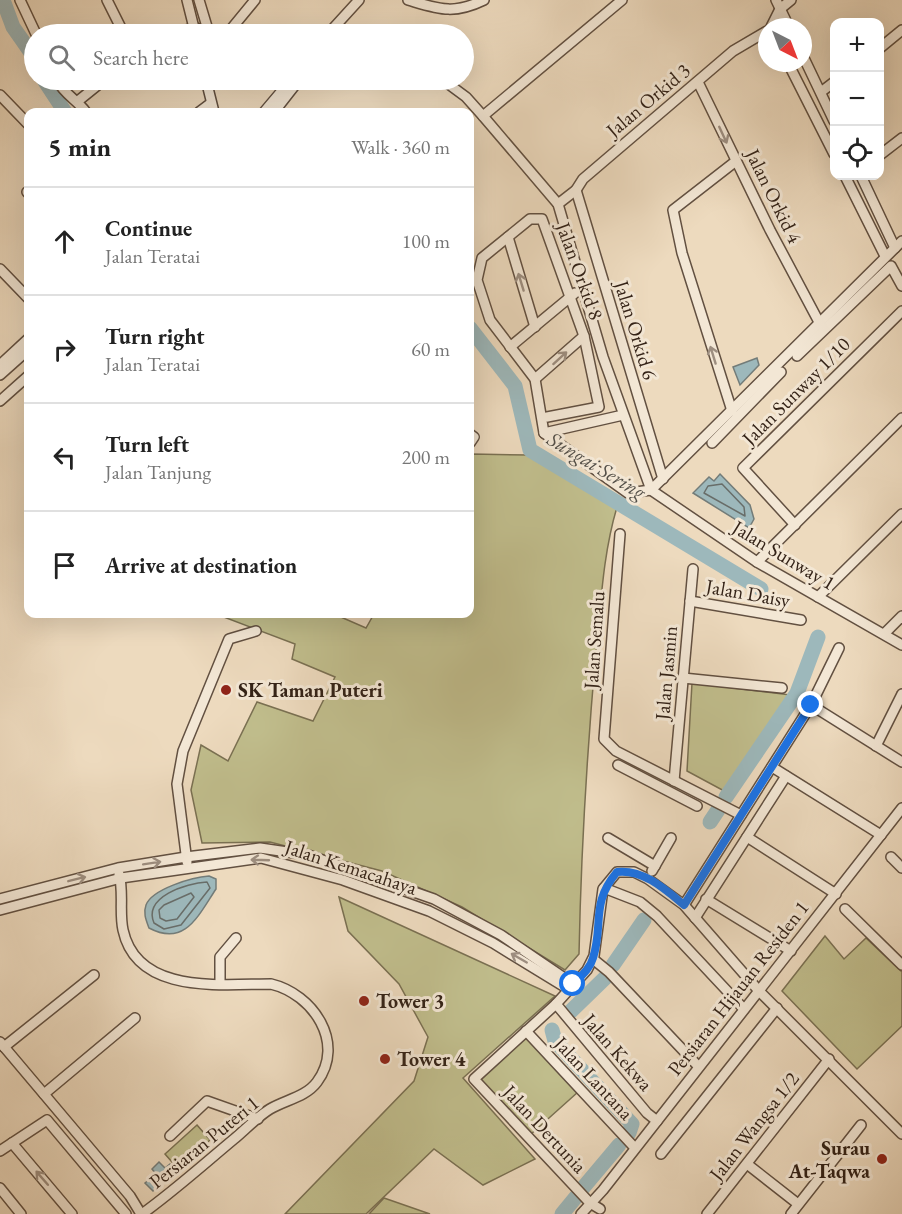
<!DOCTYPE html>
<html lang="en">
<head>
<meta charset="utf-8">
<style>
  body { margin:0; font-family:"EB Garamond",serif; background:#f6f6f6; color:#222 }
  .controls { position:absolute; right:18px; top:18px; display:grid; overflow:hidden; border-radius:12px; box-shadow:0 6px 24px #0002 }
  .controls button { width:54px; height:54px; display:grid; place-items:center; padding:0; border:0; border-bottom:2px solid #e0e0e0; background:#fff; color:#222; font:30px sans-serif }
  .compass { position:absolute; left:758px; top:18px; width:54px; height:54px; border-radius:50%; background:#fff; box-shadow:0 6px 24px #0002; rotate:138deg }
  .stop { position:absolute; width:18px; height:18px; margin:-14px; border:4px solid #1a73e8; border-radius:50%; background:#fff }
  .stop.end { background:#1a73e8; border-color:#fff; box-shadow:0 2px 6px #0008 }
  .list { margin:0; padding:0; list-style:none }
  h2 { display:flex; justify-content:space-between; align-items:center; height:78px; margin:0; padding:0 24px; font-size:26px }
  h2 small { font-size:20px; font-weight:400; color:#767676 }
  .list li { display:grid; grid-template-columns:39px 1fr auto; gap:18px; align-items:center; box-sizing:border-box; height:108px; padding:0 24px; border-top:2px solid #e0e0e0 }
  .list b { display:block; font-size:22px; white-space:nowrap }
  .list p { margin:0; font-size:20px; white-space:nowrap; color:#767676 }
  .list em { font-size:20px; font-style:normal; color:#767676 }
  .icon { flex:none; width:33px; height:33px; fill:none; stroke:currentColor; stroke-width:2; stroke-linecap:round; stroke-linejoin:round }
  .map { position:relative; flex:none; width:902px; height:1214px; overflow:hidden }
  .search { position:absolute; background:#fff; box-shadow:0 6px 24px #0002; left:24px; top:24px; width:450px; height:66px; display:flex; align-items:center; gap:15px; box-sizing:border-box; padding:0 21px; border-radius:33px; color:#767676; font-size:22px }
  .panel { position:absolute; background:#fff; box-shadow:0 6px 24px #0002; left:24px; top:108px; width:450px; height:510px; border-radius:12px }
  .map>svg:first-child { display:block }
  .green { fill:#c0bd8c; stroke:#7a7052; stroke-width:1.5 }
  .water { fill:#9db8bb; stroke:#737c79; stroke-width:1.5 }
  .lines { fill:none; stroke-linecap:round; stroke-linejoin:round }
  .shore { stroke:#686d69; stroke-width:1.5 }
  .river { stroke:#9db8bb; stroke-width:15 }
  .minor-casing { stroke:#625041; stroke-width:12 }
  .minor { stroke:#f3e7d5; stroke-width:9 }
  .oneway { stroke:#9d8e80 }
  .route { stroke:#1a73e8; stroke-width:8 }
  .poi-dot { fill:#8f2418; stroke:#f3e7d5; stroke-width:2 }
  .labels { text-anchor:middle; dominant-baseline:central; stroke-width:6; stroke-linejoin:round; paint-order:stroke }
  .street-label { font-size:20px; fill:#332217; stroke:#f3e7d5 }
  .poi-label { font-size:20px; font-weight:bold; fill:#332217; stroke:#f3e7d5; text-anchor:start }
  .water-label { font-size:21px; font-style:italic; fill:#534f48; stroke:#f3e7d5 }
</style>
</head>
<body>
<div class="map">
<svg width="902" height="1214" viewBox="0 0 902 1214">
  <rect width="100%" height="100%" fill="#eddabe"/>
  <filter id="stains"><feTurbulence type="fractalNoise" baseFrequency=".00333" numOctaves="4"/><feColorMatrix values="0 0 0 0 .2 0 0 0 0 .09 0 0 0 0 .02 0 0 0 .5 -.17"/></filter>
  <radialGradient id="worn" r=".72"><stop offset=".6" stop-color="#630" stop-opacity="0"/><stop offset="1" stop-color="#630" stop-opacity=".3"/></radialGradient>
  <g class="green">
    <path d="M471 454 529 455 617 507C603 554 601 603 596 651 587 752 581 853 579 954L565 970 462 907 382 871 270 842 202 843 191 790 201 745 228 761 257 702 313 721 335 677 292 659 295 644 216 614H334L366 628 374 614H470Z"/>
    <path d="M692 683 791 695 726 792 687 771Z"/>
    <path d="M339 897 555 996 463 1078 535 1159 483 1185 434 1149 366 1214H285L414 1081 428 1037 399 984 348 931Z"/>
    <path d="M825 936 844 959 866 938 902 972V1026L857 1069 782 991Z"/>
    <path d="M526 1035 578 1092 530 1135 477 1079Z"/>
    <path d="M197 1125 210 1140 178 1169 165 1154Z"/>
    <path d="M384 1198 430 1214H369Z"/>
  </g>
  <g class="water">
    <path d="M757 358 759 365 740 385 733 367Z"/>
    <path d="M720 474 750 505 754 519 749 528 693 493 709 477 714 481Z"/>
    <path d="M209 876 216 879V889C198 916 185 947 149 928 146 920 143 913 146 905 152 889 193 877 209 876Z"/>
    <path d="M159 1162 165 1168 170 1164 176 1171 153 1191 145 1183 156 1174 152 1169Z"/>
  </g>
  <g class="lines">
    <g class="shore">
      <path d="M722 484 744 507 745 516 704 493 708 486Z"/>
      <path d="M207 882 210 888 181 925 164 929 154 923C143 897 186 883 207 882Z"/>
      <path d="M191 893 194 897 177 919 166 921 160 918 159 910 164 905Z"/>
    </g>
    <g class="river">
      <path d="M3 0 13 27 34 57"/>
      <path d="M44 80 65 112"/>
      <path d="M470 328 515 386 530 450 761 589"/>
      <path d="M726 797 797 693 818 637"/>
      <path d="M710 822 718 810"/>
      <path d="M613 965 644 920"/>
      <path d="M571 1011 605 978"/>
      <path d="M552 1030 555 1041 632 1124 629 1133"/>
      <path d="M582 1189 619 1145"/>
      <path d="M562 1214 576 1197"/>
    </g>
    <g class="minor-casing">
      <g id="minor">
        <path d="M20 0 36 34"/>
        <path d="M107 0 124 34"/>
        <path d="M187 0 195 32"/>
        <path d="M199 0 208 30"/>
        <path d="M408 0C439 9 453 15 484 0"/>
        <path d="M776 0 789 27"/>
        <path d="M771 27 780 9 791 0"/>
        <path d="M168 34 194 28 229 34"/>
        <path d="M227 34 255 0"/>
        <path d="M328 34 359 0"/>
        <path d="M880 48 902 30"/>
        <path d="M803 56 834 121"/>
        <path d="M788 63 834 154"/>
        <path d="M57 80C64 94 77 100 86 112"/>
        <path d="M206 80 214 112"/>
        <path d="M414 80 430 83 444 80"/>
        <path d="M443 80 466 97 483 116 558 204 603 357 651 490"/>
        <path d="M698 82 770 230 820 324"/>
        <path d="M821 92 834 82"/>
        <path d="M0 95 28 124"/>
        <path d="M78 101 104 80"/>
        <path d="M199 112 211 103"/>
        <path d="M264 112 291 80"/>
        <path d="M274 112 299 80"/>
        <path d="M483 116 622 0"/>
        <path d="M880 155 902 138"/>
        <path d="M845 176 885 256"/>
        <path d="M861 176 895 248"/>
        <path d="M576 190 663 479"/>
        <path d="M27 192 28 193"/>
        <path d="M558 204 576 190 583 179 733 51 767 31"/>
        <path d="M508 237 535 327"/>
        <path d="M0 269 28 298"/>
        <path d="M510 347 575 293"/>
        <path d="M797 356 891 266 902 286"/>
        <path d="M0 365 28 339"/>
        <path d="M0 375 28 350"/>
        <path d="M535 379 584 336"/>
        <path d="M0 401 28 376"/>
        <path d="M732 411 682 253 673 210 736 161"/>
        <path d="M542 418 599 407 584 336 542 219H530L482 258 477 280 490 320 535 379 544 433 628 493 651 490"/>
        <path d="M544 433 623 415"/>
        <path d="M470 434 474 437 470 443"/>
        <path d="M712 443 781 372"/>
        <path d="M651 490 902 241"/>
        <path d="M651 490 757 562 902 645"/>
        <path d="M795 525 743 468 902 311"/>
        <path d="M620 534 604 739 616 751 741 815"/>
        <path d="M757 562 902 418"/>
        <path d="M818 597 902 514"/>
        <path d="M690 601 801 620"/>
        <path d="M884 634 902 616"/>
        <path d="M683 678 782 688"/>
        <path d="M811 705 902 762"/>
        <path d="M876 746 902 694"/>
        <path d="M618 765 697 806"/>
        <path d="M772 767 881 835"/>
        <path d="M674 781 693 569"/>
        <path d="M747 837 836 894"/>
        <path d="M608 838 655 866"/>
        <path d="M891 857 902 868"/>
        <path d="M187 862 177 784 183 751 229 639 256 631"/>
        <path d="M652 871 671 838"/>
        <path d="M119 874C124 892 119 912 123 930 137 995 221 984 271 984 313 994 346 1043 317 1082 306 1097 285 1100 270 1109 257 1117 246 1129 234 1139 204 1164 174 1191 142 1214"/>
        <path d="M604 888 640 902 657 916 744 1009"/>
        <path d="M0 899 118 868 186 857 260 848 308 855 434 899 501 935 573 984"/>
        <path d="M706 899 791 951"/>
        <path d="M684 905 811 705 839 648"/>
        <path d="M845 909 902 965"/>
        <path d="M0 910 121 878 261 858 343 880 429 911 493 943 568 989"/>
        <path d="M695 918 786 776"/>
        <path d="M593 959 609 972 698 1066"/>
        <path d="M220 984V957L236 938"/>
        <path d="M556 1004 647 1113 657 1121"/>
        <path d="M526 1031 635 1148"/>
        <path d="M0 1042 130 1196 141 1214"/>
        <path d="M4 1047 94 975"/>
        <path d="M44 1094 135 1018"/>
        <path d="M170 1136 207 1101 258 1119"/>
        <path d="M12 1143 72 1214"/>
        <path d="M0 1151 47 1120 126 1214"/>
        <path d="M661 1154 777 1008"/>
        <path d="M747 1164 798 1204"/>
        <path d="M0 1188 21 1214"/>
        <path d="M600 1209 590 1203 474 1079 556 1004 587 970 594 956 603 889 617 872H634L648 879 684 905 759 991 902 1134"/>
        <path d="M581 1214 603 1190 902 808"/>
        <path d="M707 1214 829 1059"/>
        <path d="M791 1214 861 1125"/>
      </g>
    </g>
    <use href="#minor" class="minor"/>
  </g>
  <defs><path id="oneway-shaft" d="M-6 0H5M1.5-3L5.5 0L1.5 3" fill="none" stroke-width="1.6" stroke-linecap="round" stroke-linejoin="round" transform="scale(1.5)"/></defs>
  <g class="oneway">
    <use href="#oneway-shaft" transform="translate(723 135) rotate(65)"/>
    <use href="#oneway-shaft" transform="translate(521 282) rotate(-107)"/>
    <use href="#oneway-shaft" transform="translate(713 355) rotate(-107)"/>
    <use href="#oneway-shaft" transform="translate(560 358) rotate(-42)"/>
    <use href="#oneway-shaft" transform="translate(260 860) rotate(-178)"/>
    <use href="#oneway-shaft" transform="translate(152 863) rotate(-9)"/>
    <use href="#oneway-shaft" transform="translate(77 879) rotate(-14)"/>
    <use href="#oneway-shaft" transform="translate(519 958) rotate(-150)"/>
    <use href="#oneway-shaft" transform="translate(42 1178) rotate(-131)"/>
  </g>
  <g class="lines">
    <path class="route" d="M573 984C581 976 590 969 593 958 604 924 590 904 617 872 643 869 665 889 684 905L811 705"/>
  </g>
  <g class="poi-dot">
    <circle cx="226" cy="690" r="6"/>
    <circle cx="364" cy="1001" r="6"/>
    <circle cx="385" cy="1059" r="6"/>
    <circle cx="882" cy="1159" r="6"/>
  </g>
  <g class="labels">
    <g class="street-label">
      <text transform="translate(648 100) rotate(-40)">Jalan Orkid 3</text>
      <text transform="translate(774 196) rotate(64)">Jalan Orkid 4</text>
      <text transform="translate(580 271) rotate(70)">Jalan Orkid 8</text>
      <text transform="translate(636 330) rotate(73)">Jalan Orkid 6</text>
      <text transform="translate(796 391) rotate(-45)">Jalan Sunway 1/10</text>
      <text transform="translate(784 555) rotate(31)">Jalan Sunway 1</text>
      <text transform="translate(748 593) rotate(10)">Jalan Daisy</text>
      <text transform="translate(594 640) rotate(-86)">Jalan Semalu</text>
      <text transform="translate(666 673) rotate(-85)">Jalan Jasmin</text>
      <text transform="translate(351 867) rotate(18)">Jalan Kemacahaya</text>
      <text transform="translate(738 988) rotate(-52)">Persiaran Hijauan Residen 1</text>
      <text transform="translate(618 1052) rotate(49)">Jalan Kekwa</text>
      <text transform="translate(594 1078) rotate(47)">Jalan Lantana</text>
      <text transform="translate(754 1126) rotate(-52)">Jalan Wangsa 1/2</text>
      <text transform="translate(545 1129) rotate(47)">Jalan Dertunia</text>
      <text transform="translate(204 1142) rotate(-39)">Persiaran Puteri 1</text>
    </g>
    <g class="poi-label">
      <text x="238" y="690">SK Taman Puteri</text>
      <text x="376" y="1001">Tower 3</text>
      <text x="397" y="1059">Tower 4</text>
      <text x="870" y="1148" text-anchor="end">Surau<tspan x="870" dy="23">At-Taqwa</tspan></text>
    </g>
    <g class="water-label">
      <text transform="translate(597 465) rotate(31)">Sungai Sering</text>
    </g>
  </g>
  <rect width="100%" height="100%" filter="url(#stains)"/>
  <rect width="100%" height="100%" fill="url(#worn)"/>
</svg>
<div class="controls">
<button>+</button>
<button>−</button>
<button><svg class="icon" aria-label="locate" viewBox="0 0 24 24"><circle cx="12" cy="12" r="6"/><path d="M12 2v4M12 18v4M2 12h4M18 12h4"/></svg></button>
</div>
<svg class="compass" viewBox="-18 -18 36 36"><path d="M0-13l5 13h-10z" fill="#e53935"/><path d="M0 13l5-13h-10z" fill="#767676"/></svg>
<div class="stop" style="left:573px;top:984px"></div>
<div class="stop end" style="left:811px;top:705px"></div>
<div class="search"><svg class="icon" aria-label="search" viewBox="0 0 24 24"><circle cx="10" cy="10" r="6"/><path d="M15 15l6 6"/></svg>Search here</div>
<section class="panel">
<h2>5 min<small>Walk · 360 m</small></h2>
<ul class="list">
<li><svg class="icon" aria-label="ahead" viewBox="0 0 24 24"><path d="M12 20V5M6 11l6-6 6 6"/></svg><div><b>Continue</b><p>Jalan Teratai</p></div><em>100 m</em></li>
<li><svg class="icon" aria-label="right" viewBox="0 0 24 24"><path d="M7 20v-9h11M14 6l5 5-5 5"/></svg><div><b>Turn right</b><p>Jalan Teratai</p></div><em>60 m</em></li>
<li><svg class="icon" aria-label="left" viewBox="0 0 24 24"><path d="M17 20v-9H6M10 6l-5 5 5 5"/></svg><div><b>Turn left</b><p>Jalan Tanjung</p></div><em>200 m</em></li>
<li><svg class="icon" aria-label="arrive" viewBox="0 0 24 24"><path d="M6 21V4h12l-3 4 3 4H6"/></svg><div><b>Arrive at destination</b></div></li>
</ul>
</section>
</div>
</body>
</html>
